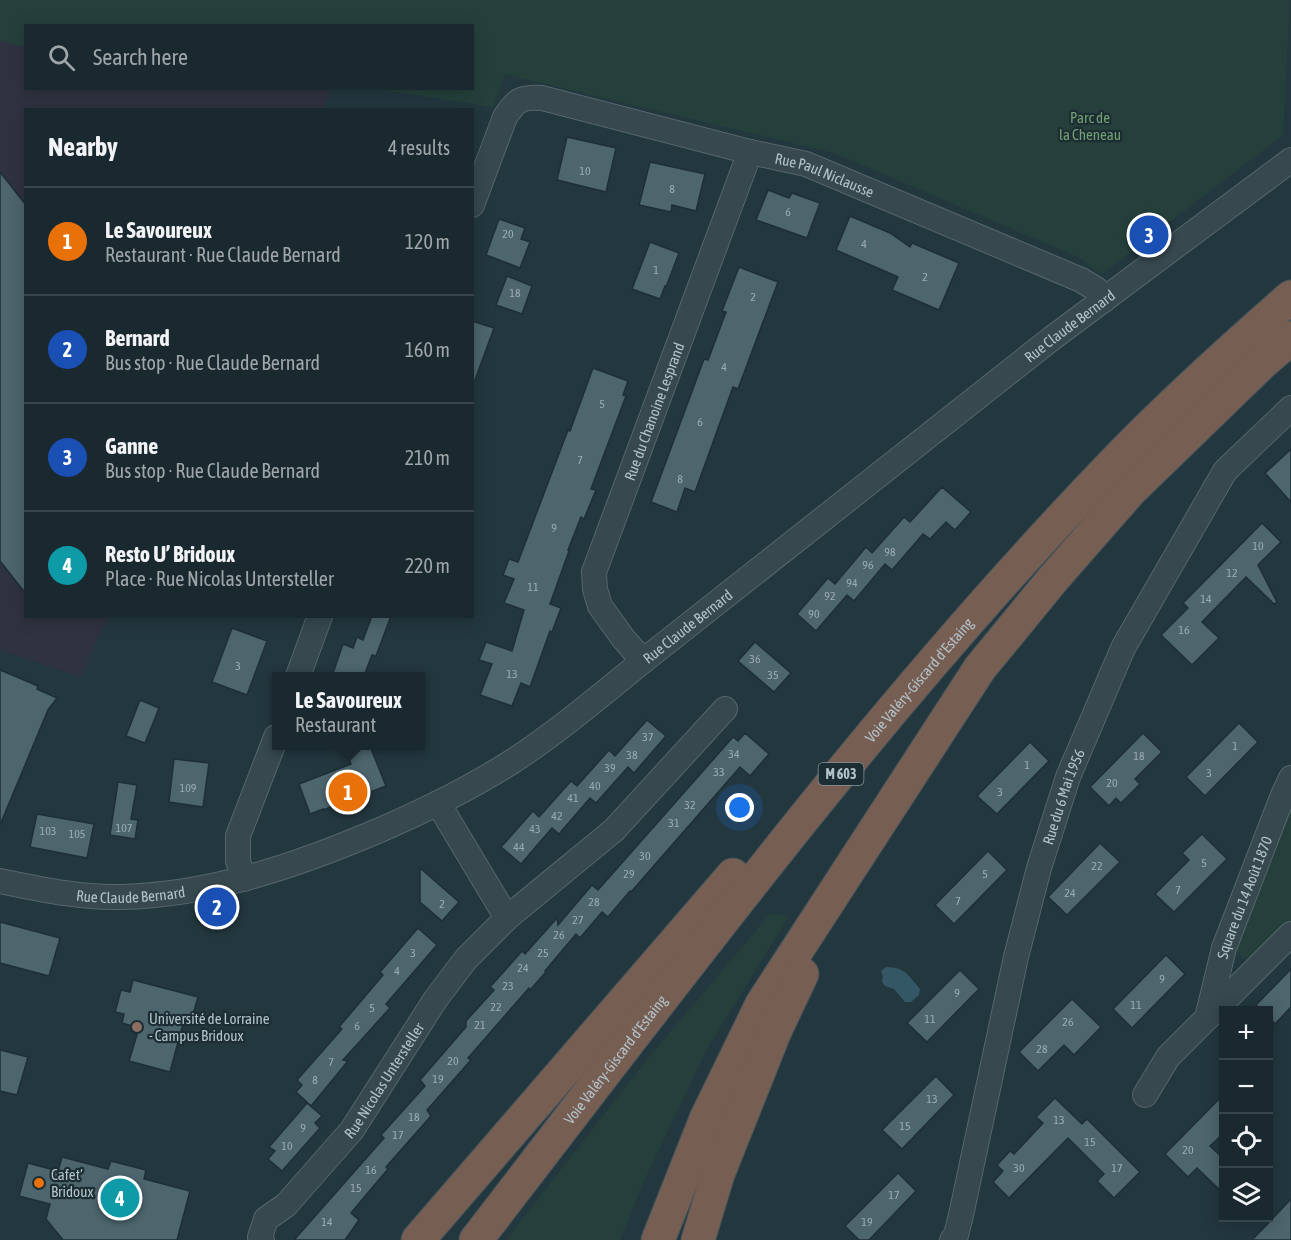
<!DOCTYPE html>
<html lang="en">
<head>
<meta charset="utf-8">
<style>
  body { margin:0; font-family:"Asap Condensed",sans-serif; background:#233137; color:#f1f3f6 }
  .controls { position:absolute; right:18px; bottom:18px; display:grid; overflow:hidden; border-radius:0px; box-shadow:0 3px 15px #0003 }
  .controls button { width:54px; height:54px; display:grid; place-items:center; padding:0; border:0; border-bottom:2px solid #38454b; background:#1a292f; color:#f1f3f6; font:30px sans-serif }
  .you { position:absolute; left:740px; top:808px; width:21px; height:21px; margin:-15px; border:4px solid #fff; border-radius:50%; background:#1a73e8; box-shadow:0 0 0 9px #1a73e833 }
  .badge { display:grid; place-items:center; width:39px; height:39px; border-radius:50%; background:#8bbbb9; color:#fff; font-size:20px; font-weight:700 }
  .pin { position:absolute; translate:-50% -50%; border:3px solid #fff; box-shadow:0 2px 6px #0006 }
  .popup { position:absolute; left:272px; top:672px; width:153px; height:78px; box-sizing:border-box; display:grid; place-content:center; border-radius:0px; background:#1a292f; filter:drop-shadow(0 2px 4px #0005); font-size:20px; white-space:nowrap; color:#9fa6aa }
  .popup b { font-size:22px; color:#f1f3f6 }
  .popup::after { content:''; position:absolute; left:50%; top:100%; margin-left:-12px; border:12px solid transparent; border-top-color:#1a292f }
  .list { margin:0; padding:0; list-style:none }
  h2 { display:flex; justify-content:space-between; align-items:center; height:78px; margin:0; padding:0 24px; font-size:26px }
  h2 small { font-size:20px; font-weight:400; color:#9fa6aa }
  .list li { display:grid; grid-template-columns:39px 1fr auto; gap:18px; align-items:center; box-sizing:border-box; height:108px; padding:0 24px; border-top:2px solid #38454b }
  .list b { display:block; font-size:22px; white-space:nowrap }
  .list p { margin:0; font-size:20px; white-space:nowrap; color:#9fa6aa }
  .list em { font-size:20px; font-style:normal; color:#9fa6aa }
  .icon { flex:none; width:33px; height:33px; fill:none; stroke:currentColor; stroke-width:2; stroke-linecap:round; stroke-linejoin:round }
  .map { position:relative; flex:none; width:1291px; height:1240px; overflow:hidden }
  .search { position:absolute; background:#1a292f; box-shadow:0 3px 15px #0003; left:24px; top:24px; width:450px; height:66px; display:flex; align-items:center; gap:15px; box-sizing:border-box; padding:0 21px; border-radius:0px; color:#9fa6aa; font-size:22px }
  .panel { position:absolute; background:#1a292f; box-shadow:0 3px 15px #0003; left:24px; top:108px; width:450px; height:510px; border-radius:0px }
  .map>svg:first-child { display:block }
  .medical { fill:#2f3240 }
  .green { fill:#25403b }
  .water { fill:#345765 }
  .building { fill:#4d656d; stroke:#1e2f36; stroke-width:1.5 }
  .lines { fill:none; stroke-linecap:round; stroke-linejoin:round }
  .minor-casing { stroke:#55666d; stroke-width:26 }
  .highway-casing { stroke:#42535a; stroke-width:35 }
  .minor { stroke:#37484f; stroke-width:24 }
  .highway { stroke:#765e53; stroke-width:33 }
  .education-dot { fill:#8d6e63; stroke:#1c2d34; stroke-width:2 }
  .food-dot { fill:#e8710a; stroke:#1c2d34; stroke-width:2 }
  .labels { text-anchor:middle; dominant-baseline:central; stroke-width:4.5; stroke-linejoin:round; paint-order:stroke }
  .number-label { font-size:12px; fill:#9aacb3 }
  .shield { fill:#1c2d34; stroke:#86969d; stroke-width:1.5 }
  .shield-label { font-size:14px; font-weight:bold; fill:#b3c3ca }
  .park-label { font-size:15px; fill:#73a170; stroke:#1c2d34 }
  .street-label { font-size:15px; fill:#b3c3ca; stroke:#1c2d34 }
  .poi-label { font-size:15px; fill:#b3c3ca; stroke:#1c2d34; text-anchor:start }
</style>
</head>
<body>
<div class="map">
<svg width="1291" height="1240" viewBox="0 0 1291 1240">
  <rect width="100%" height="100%" fill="#23373f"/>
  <path class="medical" d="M0 38 25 42 26 88 331 89 323 109 26 110V616L108 617 80 677 0 650Z"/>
  <g class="green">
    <path d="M0 0H1290L1283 135 1102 274 1078 257 834 153 505 74 493 107 377 89 472 88V26H26L25 47 0 41Z"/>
    <path d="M1291 798V921L1257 955 1245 959 1235 950Z"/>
    <path d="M770 914 789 916 707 1049 643 1183 620 1240H506L645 1062Z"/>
  </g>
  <path class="water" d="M886 967C906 968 907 974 920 989L919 995 911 1002H905L894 989 885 986 882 982 883 977 881 971Z"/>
  <g class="building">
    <path d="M567 137 616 148 606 192 557 180Z"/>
    <path d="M650 162 705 174 696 211 672 205 671 212 639 205Z"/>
    <path d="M0 172 26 205V594L0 561Z"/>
    <path d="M768 190 789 198 792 193 820 203 807 238 756 220Z"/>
    <path d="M850 216 890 233 910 247 912 243 959 263 939 310 892 290 898 277 836 250Z"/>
    <path d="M499 219 525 228 521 239 530 242 520 268 486 255Z"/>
    <path d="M650 242 679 253 666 287 665 286 660 299 632 289Z"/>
    <path d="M739 267 778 282 738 389 733 387 695 492 685 488 677 512 651 502 704 359 708 360 726 312 722 311Z"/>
    <path d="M507 276 532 286 522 314 496 305Z"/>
    <path d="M472 321 494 328 475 380H472Z"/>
    <path d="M593 368 628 381 623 395 626 396 591 489 596 490 584 519 581 517 568 550 569 551 550 604 561 608 552 632 550 631 530 687 521 683 512 706 480 695 492 664 479 660 486 642 512 651 524 610 504 603 514 579 503 575 509 559 518 562 568 430 570 431Z"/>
    <path d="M1291 449V502L1265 473Z"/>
    <path d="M942 487 971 512 955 530 946 522 930 539 923 534 892 570 885 564 854 601 847 595 816 631 797 614 828 578 835 584 866 547 872 553 904 517 910 522Z"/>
    <path d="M1262 523 1281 542 1258 565 1277 602 1274 604 1246 577 1202 622 1219 638 1192 665 1161 635 1188 608 1183 603Z"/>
    <path d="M372 616H391L376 656 372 655 364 676H332L343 644 353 648 357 637 363 640Z"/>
    <path d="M232 628 267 641 247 695 212 682Z"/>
    <path d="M755 642 791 673 774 692 738 661Z"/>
    <path d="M0 670 38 686 37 689 57 698 48 710 0 825Z"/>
    <path d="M140 700 159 708 145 743 126 736Z"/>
    <path d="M647 720 666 736 634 773 628 767 596 803 590 798 559 834 552 828 521 864 501 847 533 811 539 817 571 781 577 786 609 750 615 756Z"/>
    <path d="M1239 723 1258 742 1205 796 1186 777Z"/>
    <path d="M745 733 769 754 750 776 740 767 631 892 630 891 608 917 602 912 580 938 576 934 545 971 546 972 530 990 529 988 468 1058 471 1060 427 1110 431 1116 386 1167 388 1169 351 1213 359 1220 345 1240H294L384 1138 381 1135 425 1086 420 1080 466 1027V1021L494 990 490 987 522 951 525 954 557 918 558 925 592 885 598 890 733 737 738 741Z"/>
    <path d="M1143 733 1162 752 1135 779 1140 784 1121 803 1116 798 1109 806 1090 787Z"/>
    <path d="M1030 742 1049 761 997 814 977 796Z"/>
    <path d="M344 746H370L386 786 323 810V809L310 814 299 784 351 764Z"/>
    <path d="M174 759 209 763 203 807 169 802Z"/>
    <path d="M118 782 137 785 131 819 138 820 135 839 110 835Z"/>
    <path d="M37 814 94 824 87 858 30 847Z"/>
    <path d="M1202 834 1227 859 1174 912 1155 894 1189 860 1182 853Z"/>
    <path d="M1100 843 1120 862 1067 915 1048 897Z"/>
    <path d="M988 851 1007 870 954 924 935 905Z"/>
    <path d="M420 868 459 902 442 921 420 902Z"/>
    <path d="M0 922 60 938 49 976 0 963Z"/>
    <path d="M418 928 437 945 386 1004 390 1008 343 1060 348 1061 311 1106 296 1092 302 1085 297 1080 342 1029 339 1027 383 975 380 972Z"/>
    <path d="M1166 955 1185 974 1132 1028 1113 1009Z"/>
    <path d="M1291 969V1007L1275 1024 1269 1017V1011H1262L1256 1005Z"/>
    <path d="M960 970 979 989 927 1042 907 1023Z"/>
    <path d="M133 980 198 997 191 1022 184 1020 170 1072 129 1061 139 1028 122 1023 124 1014 115 1012 121 990 130 992Z"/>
    <path d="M1072 999 1101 1027 1074 1055 1064 1045 1038 1071 1019 1052Z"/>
    <path d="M0 1050 28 1057 17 1095 0 1091Z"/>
    <path d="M936 1076 954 1095 902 1149 882 1130Z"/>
    <path d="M1224 1094V1133L1210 1146 1224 1159V1194L1197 1168 1188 1177 1165 1154Z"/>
    <path d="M1055 1098 1082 1124 1087 1119 1140 1172 1114 1198 1097 1181 1104 1174 1068 1138 1009 1198 993 1182 1003 1171 997 1165 1010 1151 1014 1154 1043 1123 1036 1117Z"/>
    <path d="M307 1103 322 1116 315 1123 320 1128 282 1171 268 1159 275 1151 269 1147Z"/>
    <path d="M62 1157 108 1169 111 1161 146 1170 144 1179 190 1191 177 1240H63L46 1219 50 1204 19 1196 28 1163 58 1171Z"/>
    <path d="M898 1173 916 1191 869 1240H859L845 1226Z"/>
    <path d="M1291 1199V1240H1252L1274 1217Z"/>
  </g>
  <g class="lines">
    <g class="minor-casing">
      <g id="minor">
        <path id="s1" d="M472 205 505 117C517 99 521 97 542 98L750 152 806 164 1081 280 1096 289 1104 300"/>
        <path id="s2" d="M643 661 623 638 600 606 595 589 594 572 750 152"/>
        <path d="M298 676 320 616"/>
        <path d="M438 803 507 918"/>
        <path d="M244 879 238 861V836L276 737"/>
        <path id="s3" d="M0 881C40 889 80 898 121 897 211 895 298 865 380 830 426 810 471 788 513 761 559 731 601 695 643 661L1051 339 1291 160"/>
        <path d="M1207 1018 1291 934"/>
        <path id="s4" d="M1145 1095 1168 1057 1207 1018 1224 948 1283 795 1291 778"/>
        <path id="s5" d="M262 1240 260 1237 266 1219 286 1205 352 1130 435 1000 466 959 507 918 614 830 725 709"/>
        <path id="s6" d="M952 1240 956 1235 961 1215 1016 957 1039 868 1068 777 1123 648 1225 471 1291 408"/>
      </g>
    </g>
    <g class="highway-casing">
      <g id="highway">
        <path d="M418 1240 733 875"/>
        <path id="s7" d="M476 1240C679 977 877 709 1108 469 1166 408 1228 352 1291 297"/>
        <path d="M658 1240 706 1119 762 1004 980 668 1053 579 1130 491 1262 363 1291 338"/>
        <path d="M698 1240 718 1174 775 1031 802 974"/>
      </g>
    </g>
    <use href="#minor" class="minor"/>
    <use href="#highway" class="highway"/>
  </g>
  <circle class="education-dot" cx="137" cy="1027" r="6"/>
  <circle class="food-dot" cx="39" cy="1183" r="6"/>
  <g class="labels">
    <g class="number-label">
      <text x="585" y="171">10</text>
      <text x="672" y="189">8</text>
      <text x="788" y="212">6</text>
      <text x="508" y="234">20</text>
      <text x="864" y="244">4</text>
      <text x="656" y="270">1</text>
      <text x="925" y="277">2</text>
      <text x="515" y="293">18</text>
      <text x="753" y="297">2</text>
      <text x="724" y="367">4</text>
      <text x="602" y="404">5</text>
      <text x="700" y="422">6</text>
      <text x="580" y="460">7</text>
      <text x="680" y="479">8</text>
      <text x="554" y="528">9</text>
      <text x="1258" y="546">10</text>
      <text x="890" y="552">98</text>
      <text x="868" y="565">96</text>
      <text x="1232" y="573">12</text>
      <text x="852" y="583">94</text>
      <text x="533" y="587">11</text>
      <text x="830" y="596">92</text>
      <text x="1206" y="599">14</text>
      <text x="814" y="614">90</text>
      <text x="1184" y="630">16</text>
      <text x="755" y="659">36</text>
      <text x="238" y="666">3</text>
      <text x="512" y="674">13</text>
      <text x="773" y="675">35</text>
      <text x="648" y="737">37</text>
      <text x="1235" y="746">1</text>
      <text x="734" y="754">34</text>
      <text x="632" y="755">38</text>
      <text x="1139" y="756">18</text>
      <text x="1027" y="765">1</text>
      <text x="610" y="768">39</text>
      <text x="719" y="772">33</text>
      <text x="1209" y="773">3</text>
      <text x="1112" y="783">20</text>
      <text x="595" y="786">40</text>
      <text x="188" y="788">109</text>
      <text x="1000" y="792">3</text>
      <text x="573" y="798">41</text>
      <text x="690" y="805">32</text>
      <text x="557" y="816">42</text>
      <text x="674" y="823">31</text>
      <text x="124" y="828">107</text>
      <text x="535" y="829">43</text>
      <text x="48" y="831">103</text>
      <text x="77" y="834">105</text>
      <text x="519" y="847">44</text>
      <text x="645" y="856">30</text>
      <text x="1204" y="863">5</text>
      <text x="1097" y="866">22</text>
      <text x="629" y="874">29</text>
      <text x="985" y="874">5</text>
      <text x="1178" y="890">7</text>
      <text x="1070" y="893">24</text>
      <text x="958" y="901">7</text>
      <text x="594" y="902">28</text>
      <text x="442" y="904">2</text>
      <text x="578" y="920">27</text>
      <text x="559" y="935">26</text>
      <text x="413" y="953">3</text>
      <text x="543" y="953">25</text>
      <text x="523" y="968">24</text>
      <text x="397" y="971">4</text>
      <text x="1162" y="979">9</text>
      <text x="508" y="986">23</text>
      <text x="957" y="993">9</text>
      <text x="1136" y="1005">11</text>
      <text x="496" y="1007">22</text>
      <text x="372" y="1008">5</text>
      <text x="930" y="1019">11</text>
      <text x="1068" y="1022">26</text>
      <text x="480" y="1025">21</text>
      <text x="357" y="1026">6</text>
      <text x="1042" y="1049">28</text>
      <text x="453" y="1061">20</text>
      <text x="331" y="1062">7</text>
      <text x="438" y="1079">19</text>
      <text x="315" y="1080">8</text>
      <text x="932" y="1099">13</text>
      <text x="414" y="1117">18</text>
      <text x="1059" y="1120">13</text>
      <text x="905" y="1126">15</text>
      <text x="303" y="1128">9</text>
      <text x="398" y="1135">17</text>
      <text x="1090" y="1142">15</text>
      <text x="287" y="1146">10</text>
      <text x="1188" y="1150">20</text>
      <text x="1019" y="1168">30</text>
      <text x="1117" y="1168">17</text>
      <text x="371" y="1170">16</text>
      <text x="356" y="1188">15</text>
      <text x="894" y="1195">17</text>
      <text x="327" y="1222">14</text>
      <text x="867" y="1222">19</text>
    </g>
    <rect class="shield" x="818.5" y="763" width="45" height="22" rx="4.5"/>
    <g class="shield-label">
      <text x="841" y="774">M 603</text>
    </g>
    <g class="park-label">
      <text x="1090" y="117">Parc de<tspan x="1090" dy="17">la Cheneau</tspan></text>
    </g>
    <g class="street-label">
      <text stroke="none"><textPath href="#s1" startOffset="432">Rue Paul Niclausse</textPath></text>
      <text stroke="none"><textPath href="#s3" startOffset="1248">Rue Claude Bernard</textPath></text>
      <text stroke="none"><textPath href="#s2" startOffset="276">Rue du Chanoine Lesprand</textPath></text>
      <text stroke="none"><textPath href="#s3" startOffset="762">Rue Claude Bernard</textPath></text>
      <text stroke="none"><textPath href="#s7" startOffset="714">Voie Valéry-Giscard d'Estaing</textPath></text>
      <text stroke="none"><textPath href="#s6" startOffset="458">Rue du 6 Mai 1956</textPath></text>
      <text stroke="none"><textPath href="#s3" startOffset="132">Rue Claude Bernard</textPath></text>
      <text stroke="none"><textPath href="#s4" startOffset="226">Square du 14 Août 1870</textPath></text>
      <text stroke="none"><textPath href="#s7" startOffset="228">Voie Valéry-Giscard d'Estaing</textPath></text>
      <text stroke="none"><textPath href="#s5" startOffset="206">Rue Nicolas Untersteller</textPath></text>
    </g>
    <g class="poi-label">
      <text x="149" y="1018">Université de Lorraine<tspan x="149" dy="17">- Campus Bridoux</tspan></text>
      <text x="51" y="1174">Cafet’<tspan x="51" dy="17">Bridoux</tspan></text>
    </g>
  </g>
</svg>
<div class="controls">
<button>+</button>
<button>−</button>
<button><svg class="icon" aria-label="locate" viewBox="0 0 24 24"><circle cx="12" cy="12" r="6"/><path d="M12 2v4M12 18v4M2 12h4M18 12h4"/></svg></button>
<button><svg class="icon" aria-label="layers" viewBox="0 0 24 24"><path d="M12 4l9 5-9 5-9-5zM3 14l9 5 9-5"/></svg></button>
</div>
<div class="you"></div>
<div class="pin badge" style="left:348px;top:792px;background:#e8710a">1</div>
<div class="popup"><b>Le Savoureux</b>Restaurant</div>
<div class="pin badge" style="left:217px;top:907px;background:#1a4fb4">2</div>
<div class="pin badge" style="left:1149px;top:235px;background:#1a4fb4">3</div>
<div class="pin badge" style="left:120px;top:1198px;background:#0f9aa8">4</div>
<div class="search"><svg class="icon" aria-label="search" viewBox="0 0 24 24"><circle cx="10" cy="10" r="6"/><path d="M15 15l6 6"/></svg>Search here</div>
<section class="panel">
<h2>Nearby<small>4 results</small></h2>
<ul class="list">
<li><span class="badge" style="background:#e8710a">1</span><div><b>Le Savoureux</b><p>Restaurant · Rue Claude Bernard</p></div><em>120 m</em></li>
<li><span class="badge" style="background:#1a4fb4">2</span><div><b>Bernard</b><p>Bus stop · Rue Claude Bernard</p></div><em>160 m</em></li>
<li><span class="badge" style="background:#1a4fb4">3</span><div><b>Ganne</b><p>Bus stop · Rue Claude Bernard</p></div><em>210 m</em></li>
<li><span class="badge" style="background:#0f9aa8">4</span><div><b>Resto U’ Bridoux</b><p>Place · Rue Nicolas Untersteller</p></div><em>220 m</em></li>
</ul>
</section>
</div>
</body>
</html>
